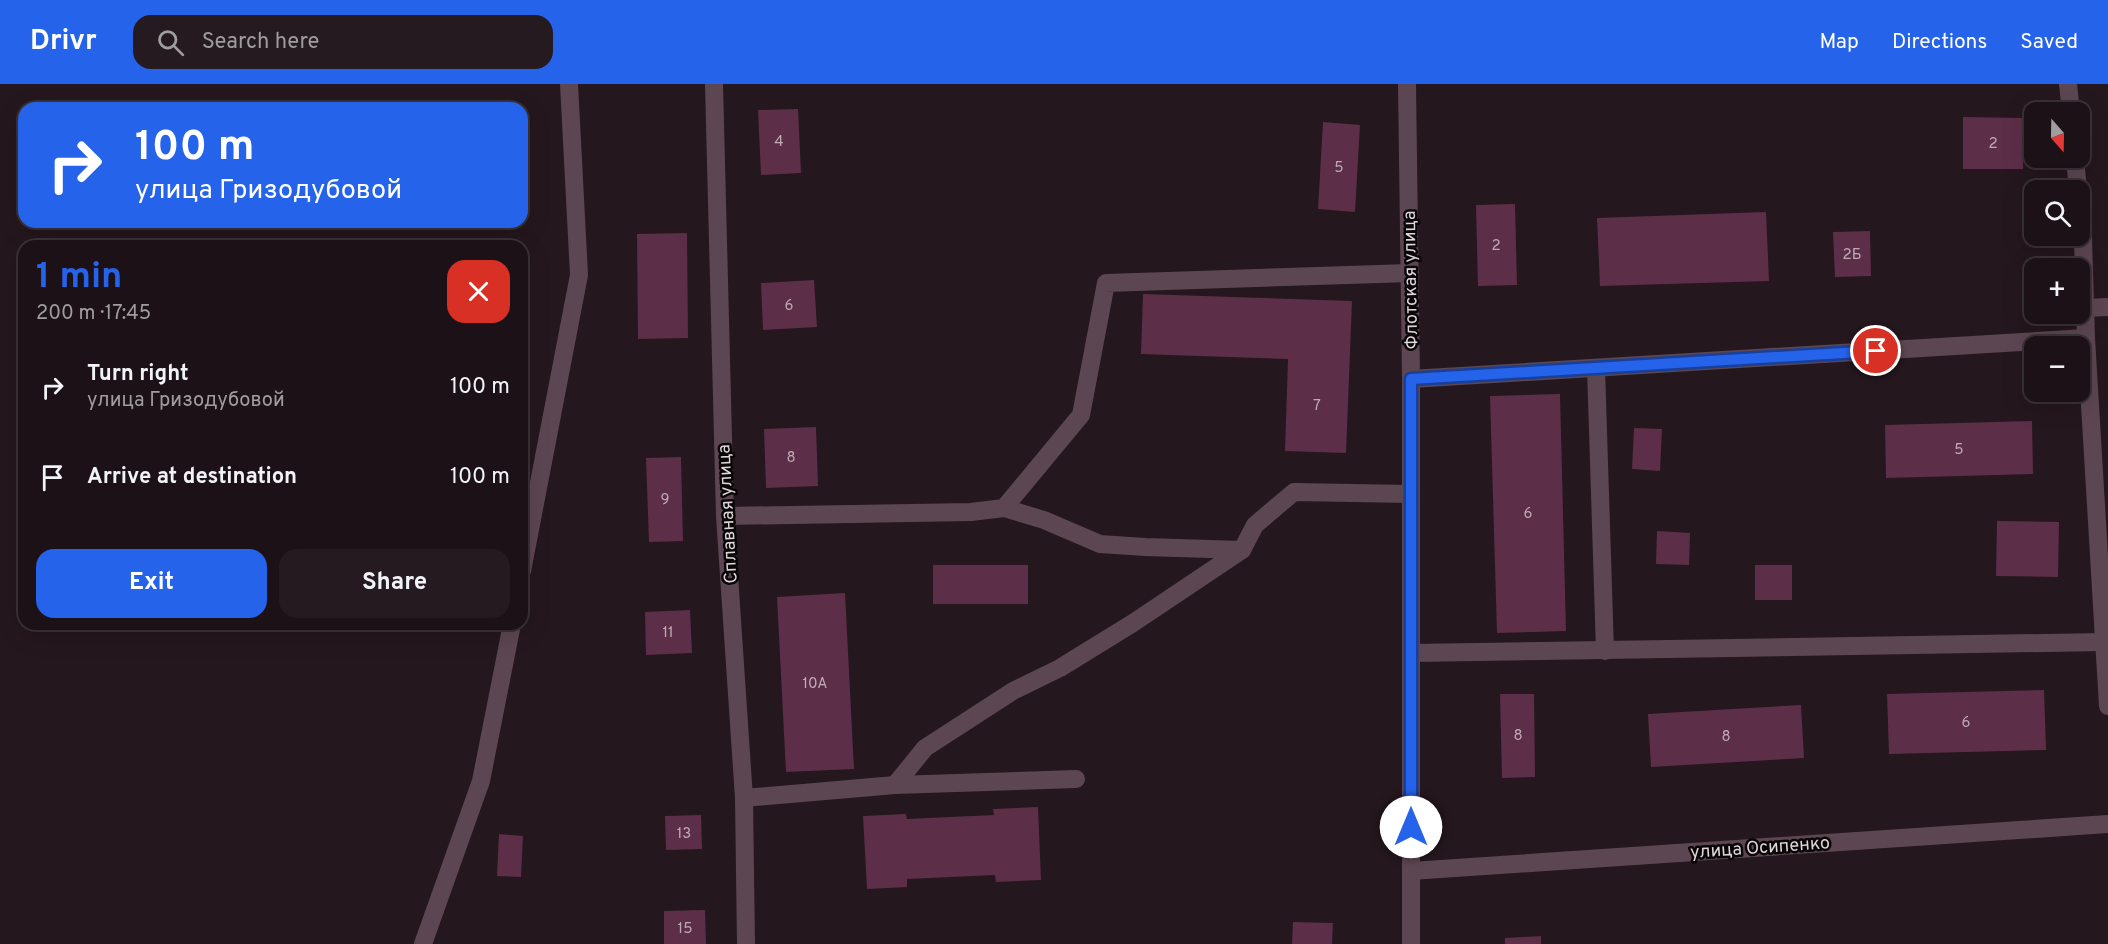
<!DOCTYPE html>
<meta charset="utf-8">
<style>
body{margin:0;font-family:Overpass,sans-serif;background:#241a1f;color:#f1f3f6;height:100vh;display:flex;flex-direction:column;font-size:22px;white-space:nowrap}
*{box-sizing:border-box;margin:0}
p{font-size:20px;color:#a09da1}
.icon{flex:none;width:33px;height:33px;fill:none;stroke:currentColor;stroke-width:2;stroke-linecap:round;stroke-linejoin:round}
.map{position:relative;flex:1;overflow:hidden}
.details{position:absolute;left:18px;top:156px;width:510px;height:390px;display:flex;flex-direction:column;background:#1b1116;border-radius:18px;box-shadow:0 6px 24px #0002,0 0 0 2px #393135}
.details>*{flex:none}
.banner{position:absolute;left:18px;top:18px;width:510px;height:126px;border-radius:18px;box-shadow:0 6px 24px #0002,0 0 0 2px #393135;background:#2563eb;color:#fff;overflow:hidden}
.needle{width:39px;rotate:160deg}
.tools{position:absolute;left:2024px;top:18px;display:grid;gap:12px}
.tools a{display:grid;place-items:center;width:66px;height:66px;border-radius:12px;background:#1b1116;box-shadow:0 6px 24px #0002,0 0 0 2px #393135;font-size:30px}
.pin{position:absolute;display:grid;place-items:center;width:51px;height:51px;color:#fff;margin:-26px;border:3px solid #fff;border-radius:50%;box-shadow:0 2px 6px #0007}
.me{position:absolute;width:66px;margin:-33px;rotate:0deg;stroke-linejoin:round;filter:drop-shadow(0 0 4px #0008)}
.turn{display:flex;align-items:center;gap:21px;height:126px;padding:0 18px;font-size:27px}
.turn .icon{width:78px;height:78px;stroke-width:2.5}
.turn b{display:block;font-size:42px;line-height:51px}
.round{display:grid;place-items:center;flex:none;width:63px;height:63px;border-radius:18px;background:#241a1f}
.head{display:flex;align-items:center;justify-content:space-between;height:102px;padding:0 18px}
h1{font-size:36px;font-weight:700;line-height:45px;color:#2563eb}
.button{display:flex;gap:12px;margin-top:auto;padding:12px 18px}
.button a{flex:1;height:69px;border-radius:18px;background:#2563eb;color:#fff;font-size:24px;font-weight:700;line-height:69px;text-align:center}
.button a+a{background:#241a1f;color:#f1f3f6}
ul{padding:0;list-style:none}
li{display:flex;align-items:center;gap:18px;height:90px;padding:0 18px}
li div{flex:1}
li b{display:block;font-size:22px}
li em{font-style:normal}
header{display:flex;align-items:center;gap:36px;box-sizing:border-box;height:84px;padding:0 30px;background:#2563eb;color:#fff}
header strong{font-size:28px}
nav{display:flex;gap:33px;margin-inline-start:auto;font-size:21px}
.search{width:420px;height:54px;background:#241a1f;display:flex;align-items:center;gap:15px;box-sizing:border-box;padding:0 21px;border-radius:18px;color:#a09da1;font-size:22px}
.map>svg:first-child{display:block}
.building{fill:#5d2e47}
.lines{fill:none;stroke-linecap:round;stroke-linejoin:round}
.minor{stroke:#5c4651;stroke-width:18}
.route-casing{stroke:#184099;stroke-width:15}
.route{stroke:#2563eb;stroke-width:10}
.labels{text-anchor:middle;stroke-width:5;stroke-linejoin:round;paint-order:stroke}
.number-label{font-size:15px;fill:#beacb5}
.street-label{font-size:18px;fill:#dfd6da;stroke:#090507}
</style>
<header>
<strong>Drivr</strong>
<div class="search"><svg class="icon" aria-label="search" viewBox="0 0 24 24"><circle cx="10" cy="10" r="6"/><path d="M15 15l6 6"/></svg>Search here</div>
<nav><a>Map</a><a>Directions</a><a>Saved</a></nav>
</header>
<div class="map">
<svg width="2108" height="860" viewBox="0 0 2108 860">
<rect width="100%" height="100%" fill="#24171d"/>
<!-- building -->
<g class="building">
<path d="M798 25 801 89 761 91 758 26Z"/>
<path d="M1963 33 2023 34V85H1963Z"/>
<path d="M1323 38 1360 41 1355 128 1318 125Z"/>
<path d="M1515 120 1517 201 1478 202 1476 121Z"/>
<path d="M1766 128 1769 197 1600 202 1597 134Z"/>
<path d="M1870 147 1871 192 1835 193 1833 148Z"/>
<path d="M687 149 688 254 638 255 637 150Z"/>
<path d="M814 196 817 243 763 246 761 199Z"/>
<path d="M1143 210 1352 217 1346 369 1285 367 1288 275 1141 270Z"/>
<path d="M1560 310 1566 547 1497 549 1490 312Z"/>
<path d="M2032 337 2033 390 1886 394 1885 341Z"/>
<path d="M816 343 818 402 766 404 764 345Z"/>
<path d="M1634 344 1662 345 1660 387 1632 385Z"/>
<path d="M681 373 683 457 649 458 646 374Z"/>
<path d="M1997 437 2059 438 2058 493 1996 492Z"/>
<path d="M1657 447 1690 449 1689 481 1656 480Z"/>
<rect x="933" y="481" width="95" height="39"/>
<rect x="1755" y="481" width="37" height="35"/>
<path d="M845 509 854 685 786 688 777 513Z"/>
<path d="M690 526 692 569 646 571 645 528Z"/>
<path d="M2044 606 2046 666 1889 670 1887 610Z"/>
<path d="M1500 610H1534L1535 693 1502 694Z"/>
<path d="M1801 621 1804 674 1651 683 1648 630Z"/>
<path d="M1038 723 1041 796 996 798 995 791 907 795V803L867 805 863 732 906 730 907 735 994 731 993 725Z"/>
<path d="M701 731 702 765 666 766 665 732Z"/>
<path d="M499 750 523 752 521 793 497 792Z"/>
<path d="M705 826 706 860H664V827Z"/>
<path d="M1293 838 1333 839 1332 860H1292Z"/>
<path d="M1541 852V860H1505V854Z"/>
</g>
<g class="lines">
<!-- minor -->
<g class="minor">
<path d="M714 0 725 432 744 714 746 860"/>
<path d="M1407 0 1411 295V860"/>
<path d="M2068 0 2071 28"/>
<path d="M2075 74 2078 106"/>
<path d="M2079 116 2083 155 2086 254 2108 622"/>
<path d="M2085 224 2108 223"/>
<path d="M1596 284 1605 567"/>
<path d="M1411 295 2086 254"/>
<path d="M1004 424 1044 436 1100 460 1145 463 1242 466"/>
<path d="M725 432 971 428 1004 424 1081 331 1106 199 1410 189"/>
<path d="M522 487 579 191 569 0"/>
<path d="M1411 569 2104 558"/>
<path d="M895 701 925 664 1013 607 1060 584 1133 539 1242 466 1255 441 1294 408 1411 410"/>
<path d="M744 714 895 701 1076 695"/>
<path d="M1411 787 2108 740"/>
<path d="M423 860 481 697 512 540"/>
</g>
</g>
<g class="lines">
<!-- route casing -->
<g class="route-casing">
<path id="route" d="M1411 743V295L1876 267"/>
</g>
<!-- route -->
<use href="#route" class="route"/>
</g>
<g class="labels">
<!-- number labels -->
<g class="number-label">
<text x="779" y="62">4</text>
<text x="1993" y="64">2</text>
<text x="1339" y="88">5</text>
<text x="1496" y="166">2</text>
<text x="1852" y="175">2Б</text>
<text x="789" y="226">6</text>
<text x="1317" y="326">7</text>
<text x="1959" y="370">5</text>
<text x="791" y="378">8</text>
<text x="665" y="420">9</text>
<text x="1528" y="434">6</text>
<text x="668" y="553">11</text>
<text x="815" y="604">10А</text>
<text x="1966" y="643">6</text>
<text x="1518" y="656">8</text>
<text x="1726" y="657">8</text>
<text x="684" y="754">13</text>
<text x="685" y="849">15</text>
</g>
<!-- street labels -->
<g class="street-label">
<text transform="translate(1410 196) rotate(-91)" y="6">Флотская улица</text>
<text transform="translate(727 430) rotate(-93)" y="6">Сплавная улица</text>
<text transform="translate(1760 763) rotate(-4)" y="6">улица Осипенко</text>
</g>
</g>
</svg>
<div class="tools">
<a><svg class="needle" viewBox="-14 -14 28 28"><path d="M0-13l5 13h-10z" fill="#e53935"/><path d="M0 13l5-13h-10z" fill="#a09da1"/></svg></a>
<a><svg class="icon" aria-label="search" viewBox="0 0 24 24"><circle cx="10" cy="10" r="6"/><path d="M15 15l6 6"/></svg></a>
<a>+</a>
<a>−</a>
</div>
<div class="pin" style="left:1876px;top:267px;background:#d93025"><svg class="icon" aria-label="arrive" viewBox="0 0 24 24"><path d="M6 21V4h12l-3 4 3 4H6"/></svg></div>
<svg class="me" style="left:1411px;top:743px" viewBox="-20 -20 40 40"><circle r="19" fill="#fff"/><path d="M0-13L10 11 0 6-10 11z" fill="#2563eb"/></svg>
<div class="banner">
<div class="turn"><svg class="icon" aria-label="right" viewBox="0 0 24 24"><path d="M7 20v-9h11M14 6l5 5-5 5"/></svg><div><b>100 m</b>улица Гризодубовой</div></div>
</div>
<section class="details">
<div class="head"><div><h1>1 min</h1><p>200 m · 17:45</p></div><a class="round" style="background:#d93025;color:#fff"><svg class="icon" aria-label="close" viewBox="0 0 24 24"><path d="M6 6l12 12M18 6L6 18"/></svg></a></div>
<ul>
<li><svg class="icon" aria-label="right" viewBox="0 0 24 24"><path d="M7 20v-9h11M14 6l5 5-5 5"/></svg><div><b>Turn right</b><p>улица Гризодубовой</p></div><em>100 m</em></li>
<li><svg class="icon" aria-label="arrive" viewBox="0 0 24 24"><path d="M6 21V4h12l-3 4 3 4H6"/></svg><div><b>Arrive at destination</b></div><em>100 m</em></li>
</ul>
<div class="button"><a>Exit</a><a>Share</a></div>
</section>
</div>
